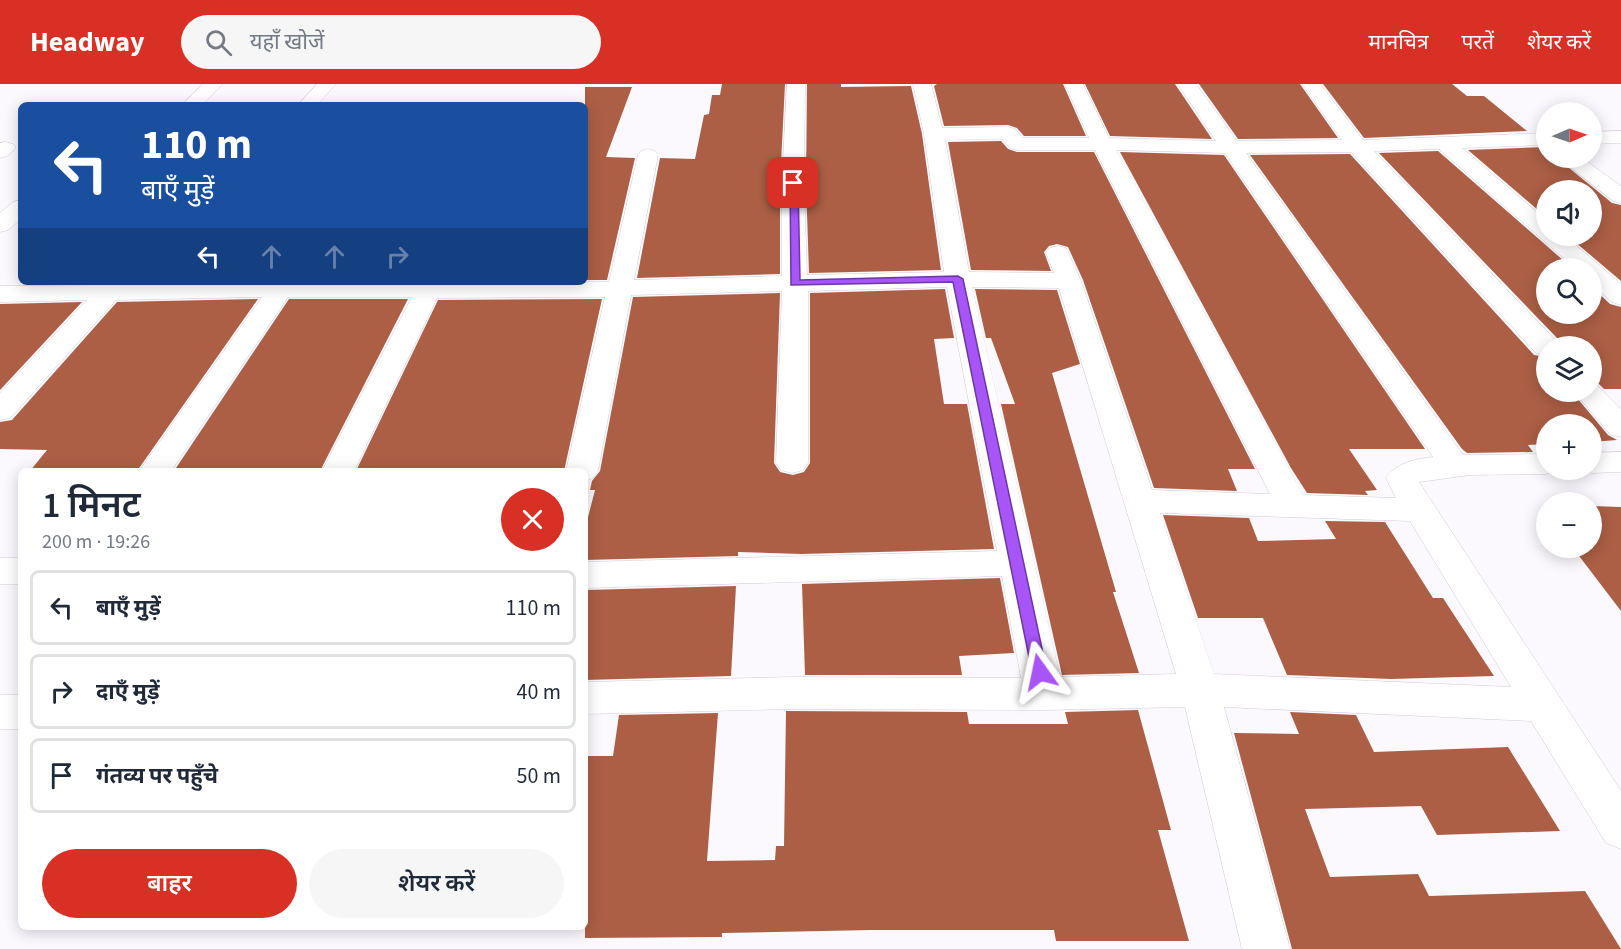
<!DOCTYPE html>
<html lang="hi">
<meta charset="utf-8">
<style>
body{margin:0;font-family:"Source Sans 3","Noto Sans Devanagari",sans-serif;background:#f6f6f7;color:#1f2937;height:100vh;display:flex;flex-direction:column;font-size:22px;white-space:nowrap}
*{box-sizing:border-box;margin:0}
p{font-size:20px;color:#747a83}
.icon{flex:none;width:33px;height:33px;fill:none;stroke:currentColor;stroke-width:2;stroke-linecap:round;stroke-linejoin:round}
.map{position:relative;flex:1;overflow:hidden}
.sheet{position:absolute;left:18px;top:384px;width:570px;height:462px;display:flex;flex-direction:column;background:#fff;border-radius:9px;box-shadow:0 3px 15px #0003}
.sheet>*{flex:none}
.banner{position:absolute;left:18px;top:18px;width:570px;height:183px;border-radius:9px;box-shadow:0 3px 15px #0003;background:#1a4fa0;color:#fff;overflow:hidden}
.needle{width:39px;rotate:88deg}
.buttons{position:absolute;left:1536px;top:18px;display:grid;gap:12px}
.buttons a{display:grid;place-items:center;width:66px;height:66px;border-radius:50%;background:#fff;box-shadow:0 3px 15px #0003;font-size:30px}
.pin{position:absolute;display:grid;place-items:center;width:51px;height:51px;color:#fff;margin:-26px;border-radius:12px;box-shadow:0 3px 9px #0006}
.me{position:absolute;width:66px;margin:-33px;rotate:348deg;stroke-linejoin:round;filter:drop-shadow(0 0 4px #0008)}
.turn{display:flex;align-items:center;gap:21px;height:126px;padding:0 24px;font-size:27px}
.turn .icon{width:78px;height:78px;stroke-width:2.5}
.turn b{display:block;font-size:42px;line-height:51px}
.lanes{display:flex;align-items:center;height:57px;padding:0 24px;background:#0003;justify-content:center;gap:30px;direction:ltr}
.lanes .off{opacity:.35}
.round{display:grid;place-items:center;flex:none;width:63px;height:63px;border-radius:32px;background:#f6f6f7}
.summary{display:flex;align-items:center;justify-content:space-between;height:102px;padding:0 24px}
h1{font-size:36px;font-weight:600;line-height:45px}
.action{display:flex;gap:12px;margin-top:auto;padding:12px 24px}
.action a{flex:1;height:69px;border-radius:36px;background:#d93025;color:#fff;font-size:24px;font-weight:600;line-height:69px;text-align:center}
.action a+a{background:#f6f6f7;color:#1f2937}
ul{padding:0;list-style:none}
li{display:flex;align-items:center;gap:18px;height:75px;margin:0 12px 9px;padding:0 12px;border:3px solid #e0e1e3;border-radius:9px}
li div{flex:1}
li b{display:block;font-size:22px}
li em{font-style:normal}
header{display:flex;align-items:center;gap:36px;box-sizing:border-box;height:84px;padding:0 30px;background:#d93025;color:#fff}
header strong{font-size:28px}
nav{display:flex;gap:33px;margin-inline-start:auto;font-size:21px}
.search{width:420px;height:54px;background:#f6f6f7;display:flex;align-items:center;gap:15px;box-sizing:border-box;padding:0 21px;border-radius:33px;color:#747a83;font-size:22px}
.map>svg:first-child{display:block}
.building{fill:#ac5f45}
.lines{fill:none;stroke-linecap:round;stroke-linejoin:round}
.street-casing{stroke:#d3cbd7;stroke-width:1}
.street{fill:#fff;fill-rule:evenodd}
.route{fill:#a855f7;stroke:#6d37a1;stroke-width:1.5}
</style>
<header>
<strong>Headway</strong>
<div class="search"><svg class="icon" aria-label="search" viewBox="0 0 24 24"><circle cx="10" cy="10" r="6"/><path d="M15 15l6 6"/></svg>यहाँ खोजें</div>
<nav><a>मानचित्र</a><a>परतें</a><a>शेयर करें</a></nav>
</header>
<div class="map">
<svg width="1621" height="865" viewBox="0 0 1621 865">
<rect width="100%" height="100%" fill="#fcf9fe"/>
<!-- building -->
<g class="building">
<path d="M722 0H785L780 99V190L637 194 660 74 695 75 704 31 709 30 712 11H720Z"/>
<path d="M807 0H841V3L911 2 922 50 941 186 809 189 806 99Z"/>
<path d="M937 0H1063L1086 52H1024L1017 44 1008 41 944 42 934 2Z"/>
<path d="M1085 0H1175L1212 55 1110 52Z"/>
<path d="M1199 0H1300L1338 54 1238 55Z"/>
<path d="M1323 0H1452L1467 12H1484L1527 47 1364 54Z"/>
<path d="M585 3H632L606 73 635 74 607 196H585Z"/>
<path d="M1001 57 1008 65 1017 68H1094L1255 385H1228L1237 407 1154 404 1083 196 1068 163 1057 160 1049 162 1044 168 1051 187 971 186 948 58Z"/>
<path d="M1546 63V74H1557L1612 119 1621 121V197L1568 152H1592V106H1546V133L1468 66Z"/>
<path d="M1438 67 1572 184H1546V230H1592V203L1610 220 1621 223V305H1604L1599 300 1592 298V262H1561L1558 255 1379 69Z"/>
<path d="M1120 68 1224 71 1425 365H1349L1377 406 1365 407 1368 411 1307 409 1291 384Z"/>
<path d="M1350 70 1534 271 1546 273V308H1572L1608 351 1617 356 1592 358V340H1546V360L1528 361 1533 368 1467 369 1462 365 1250 71Z"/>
<path d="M945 205 954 254 934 255 944 320H967L994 465 801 470 738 468V472L585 476V445L595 406H590L592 397 600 387 633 213 780 209 774 379 780 388 793 391 804 388 810 379V209Z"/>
<path d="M975 205 1057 206 1080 280 1052 289 1116 508H1113L1139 589 1062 591 1001 320H1015L991 254H986Z"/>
<path d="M258 215 137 387H30L47 366 0 365V338L12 336 117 218Z"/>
<path d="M289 215H408L320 387H174Z"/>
<path d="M602 215 564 387H356L438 216Z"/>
<path d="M82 218 0 306V220Z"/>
<path d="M1592 422 1621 423V527L1573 464H1592Z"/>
<path d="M1163 431 1249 434 1258 457 1336 455 1325 437 1385 438 1433 514H1443L1494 592 1391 595 1287 591 1263 534H1198Z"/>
<path d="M1000 494 1014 569 959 572 962 591H805L802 500Z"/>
<path d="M736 502 731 592 585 596V506Z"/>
<path d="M1138 626 1171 746H1158L1189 857H1056L1054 846H872L722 849V853L585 854V672H613L619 631 718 629 707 777 775 776 776 762H784L786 627 967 628 969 640H1068L1065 628Z"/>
<path d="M1290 628 1356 631 1374 668 1508 663 1560 747 1437 751 1421 722 1305 725 1330 793 1418 790 1429 812 1585 807 1621 865H1292L1234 649 1299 650Z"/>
</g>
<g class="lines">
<!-- street casing -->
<g class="street-casing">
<g id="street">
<path d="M203 0H223L202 21H182Z"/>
<path d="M317 0H336L317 21H298Z"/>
<path d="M787 0H805L804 99 807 191 944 188 924 50 913 0H931L942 44 1008 43 1015 45 1023 54H1089L1065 0H1083L1109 54 1216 57 1178 0H1196L1237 57 1342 56 1302 0H1320L1363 56 1546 49V61L1462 64 1546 136V152H1565L1621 200V221L1612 218 1592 200V184H1575L1439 65 1374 67 1556 257 1559 262H1546V271L1536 269 1351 68 1246 69 1463 371 1546 370V386H1558L1546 390 1470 391 1419 398 1621 707V765L1606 759 1531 637 1224 623 1290 865H1242L1185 623 1044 626 792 625 585 630V598L792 593 1021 594 1002 492 585 504V478L997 467 947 203 808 207V379L803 386 792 389 781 386 776 379 782 207 631 211 598 387 593 394 585 397V387H566L605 213 437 214 354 387H322L412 213H288L171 387H139L262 213 116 216 10 334 0 336V309L87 216 0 218V202L102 201 104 198H127L128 200 609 198 638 71 641 67 648 65 655 67 658 71 634 196 782 192V99ZM1002 55 1010 64 1017 66H1095L1270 410 1152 406 1081 197 1066 164 1058 162 1050 164 1046 169 1054 189 969 188 945 56ZM1116 66 1225 69 1433 373C1416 375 1395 379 1386 394L1396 414 1303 411ZM972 203 1059 204 1176 590 1060 593ZM1160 429 1410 437 1511 603 1214 590Z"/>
<path d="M1621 47V59L1592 60V48Z"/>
<path d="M6 58 13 60 16 64 7 72 0 74V59Z"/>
<path d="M1559 74H1582L1621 102V119L1613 117Z"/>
<path d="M21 116V135L8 146 0 148V129L13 118Z"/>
<path d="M1592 300 1598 302 1621 325V353L1610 350 1574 308H1592Z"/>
<path d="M1621 368V388L1592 389 1580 386H1592V369Z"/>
<rect x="0" y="474" width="21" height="26"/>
<rect x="0" y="611" width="21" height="34"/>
</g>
</g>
<!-- street -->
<use href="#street" class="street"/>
</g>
<!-- route -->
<path class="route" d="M790 97 798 99 800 196 958 192 963 195 1047 588 1045 593 1040 595 1034 593 1032 588 953 198 791 201Z"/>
</svg>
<div class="buttons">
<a><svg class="needle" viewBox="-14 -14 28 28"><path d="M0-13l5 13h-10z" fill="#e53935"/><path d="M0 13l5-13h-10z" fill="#747a83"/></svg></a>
<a><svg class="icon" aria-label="sound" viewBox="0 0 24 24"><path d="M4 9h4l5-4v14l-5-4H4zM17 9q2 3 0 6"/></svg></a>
<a><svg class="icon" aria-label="search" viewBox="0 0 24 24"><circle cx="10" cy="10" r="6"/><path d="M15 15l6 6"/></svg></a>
<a><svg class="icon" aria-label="layers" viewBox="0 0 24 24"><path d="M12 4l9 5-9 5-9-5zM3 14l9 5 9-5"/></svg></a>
<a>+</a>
<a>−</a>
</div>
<div class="pin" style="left:793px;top:99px;background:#d93025"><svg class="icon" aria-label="arrive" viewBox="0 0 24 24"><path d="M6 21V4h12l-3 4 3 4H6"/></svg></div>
<svg class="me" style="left:1040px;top:588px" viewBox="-20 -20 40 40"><path d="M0-17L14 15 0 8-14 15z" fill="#a855f7" stroke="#fff" stroke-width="4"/></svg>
<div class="banner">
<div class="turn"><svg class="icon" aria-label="left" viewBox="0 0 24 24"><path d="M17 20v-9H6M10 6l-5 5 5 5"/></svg><div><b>110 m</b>बाएँ मुड़ें</div></div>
<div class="lanes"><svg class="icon" aria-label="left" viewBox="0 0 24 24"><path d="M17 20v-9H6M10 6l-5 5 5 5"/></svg><svg class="icon off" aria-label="ahead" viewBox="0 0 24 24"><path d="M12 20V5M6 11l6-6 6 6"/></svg><svg class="icon off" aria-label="ahead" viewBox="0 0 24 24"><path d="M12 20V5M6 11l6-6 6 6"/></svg><svg class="icon off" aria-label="right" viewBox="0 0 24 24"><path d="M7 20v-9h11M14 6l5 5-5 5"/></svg></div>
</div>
<section class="sheet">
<div class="summary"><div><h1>1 मिनट</h1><p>200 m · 19:26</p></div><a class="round" style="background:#d93025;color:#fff"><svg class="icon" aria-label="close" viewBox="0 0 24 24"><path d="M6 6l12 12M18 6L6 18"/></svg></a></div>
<ul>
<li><svg class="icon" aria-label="left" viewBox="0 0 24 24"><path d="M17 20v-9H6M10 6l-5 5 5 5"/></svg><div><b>बाएँ मुड़ें</b></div><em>110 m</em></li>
<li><svg class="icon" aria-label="right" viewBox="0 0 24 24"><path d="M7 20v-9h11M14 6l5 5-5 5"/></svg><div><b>दाएँ मुड़ें</b></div><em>40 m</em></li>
<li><svg class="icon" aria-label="arrive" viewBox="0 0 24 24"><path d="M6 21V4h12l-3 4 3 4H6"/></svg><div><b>गंतव्य पर पहुँचे</b></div><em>50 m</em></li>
</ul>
<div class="action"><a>बाहर</a><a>शेयर करें</a></div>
</section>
</div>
